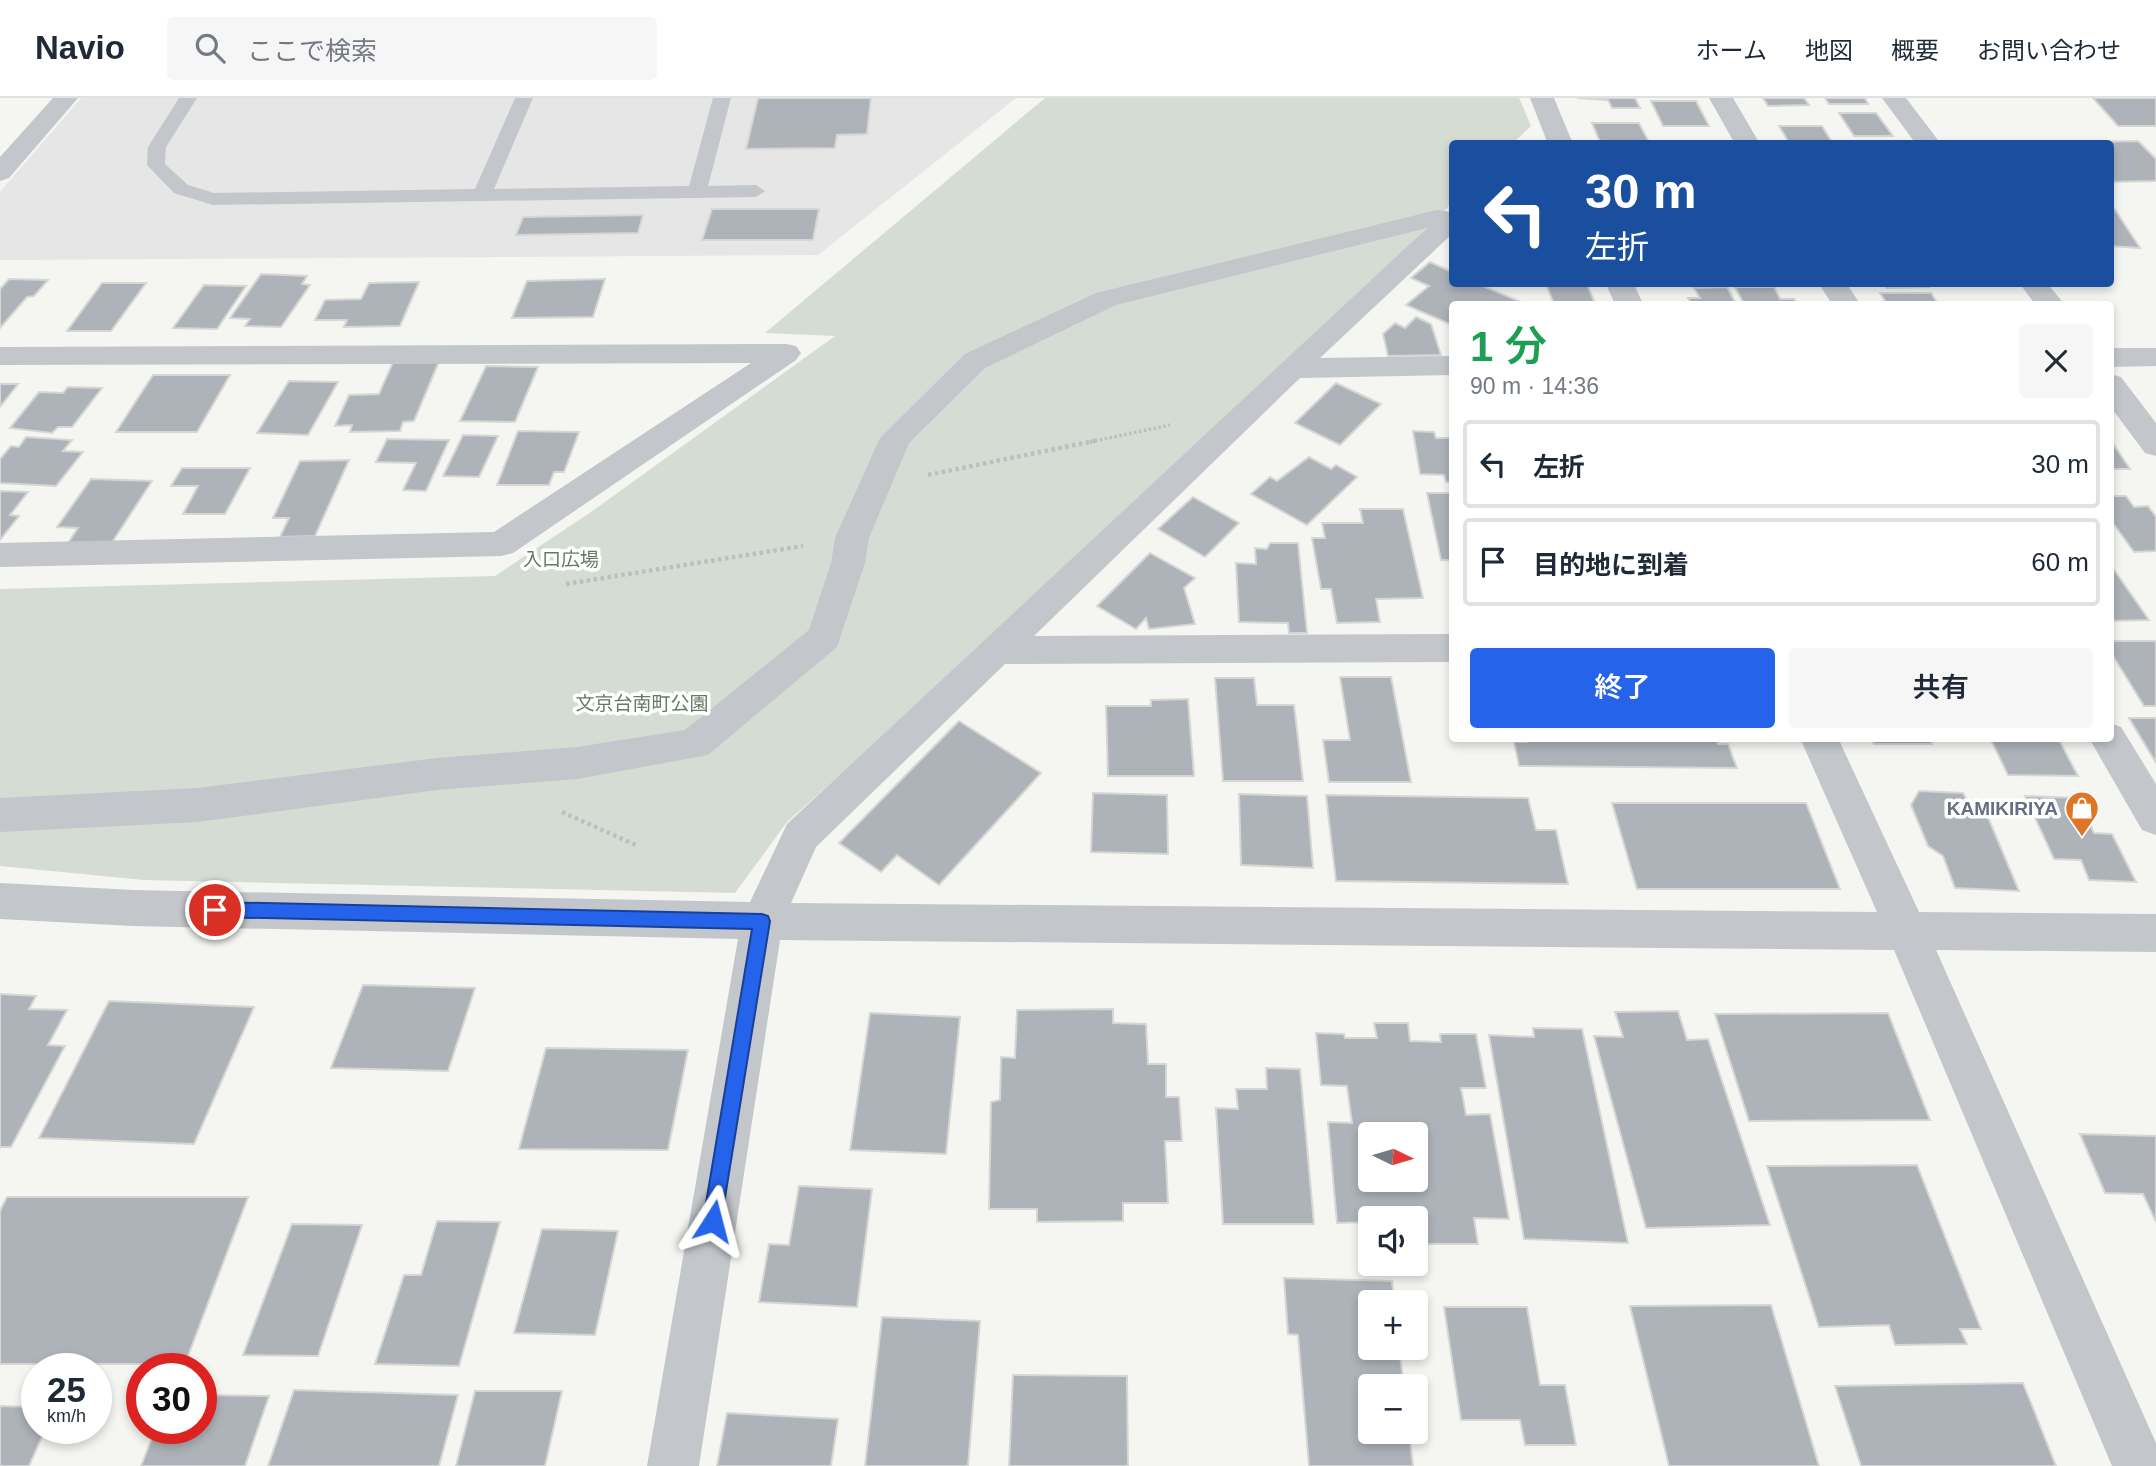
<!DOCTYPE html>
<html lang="ja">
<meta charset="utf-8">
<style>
body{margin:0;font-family:Arial,"Noto Sans JP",sans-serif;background:#f6f6f7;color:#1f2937;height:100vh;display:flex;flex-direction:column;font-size:26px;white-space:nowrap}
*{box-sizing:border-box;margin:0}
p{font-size:23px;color:#747a83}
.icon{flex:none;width:38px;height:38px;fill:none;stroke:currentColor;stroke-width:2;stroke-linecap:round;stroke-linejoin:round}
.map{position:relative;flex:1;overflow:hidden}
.details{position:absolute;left:1449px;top:203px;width:665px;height:441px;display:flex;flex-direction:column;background:#fff;border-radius:7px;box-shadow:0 4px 10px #0003}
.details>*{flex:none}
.guide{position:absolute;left:1449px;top:42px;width:665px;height:147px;border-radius:7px;box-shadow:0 4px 10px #0003;background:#1a4fa0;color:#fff;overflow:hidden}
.needle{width:46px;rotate:95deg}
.fabs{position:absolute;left:1358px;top:1024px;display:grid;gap:14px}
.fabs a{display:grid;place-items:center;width:70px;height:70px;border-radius:7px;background:#fff;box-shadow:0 4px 10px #0003;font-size:35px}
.speed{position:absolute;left:21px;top:1255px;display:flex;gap:14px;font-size:35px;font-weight:700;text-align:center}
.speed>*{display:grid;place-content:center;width:91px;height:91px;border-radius:50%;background:#fff;box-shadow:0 4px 10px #0003;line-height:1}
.speed small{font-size:18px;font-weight:400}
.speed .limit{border:10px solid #d22;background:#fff;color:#111}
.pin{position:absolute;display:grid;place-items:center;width:60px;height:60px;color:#fff;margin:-30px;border:4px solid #fff;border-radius:50%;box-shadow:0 2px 7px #0007}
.me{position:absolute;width:77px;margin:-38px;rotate:9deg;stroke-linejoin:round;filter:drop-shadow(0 0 5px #0008)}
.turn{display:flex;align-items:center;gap:24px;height:147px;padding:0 21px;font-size:32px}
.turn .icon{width:91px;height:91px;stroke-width:2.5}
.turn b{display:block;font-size:49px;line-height:60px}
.round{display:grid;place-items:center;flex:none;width:74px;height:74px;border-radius:7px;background:#f6f6f7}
.summary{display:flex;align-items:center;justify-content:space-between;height:119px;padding:0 21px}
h1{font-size:42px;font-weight:600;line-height:52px;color:#1e9e55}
.primary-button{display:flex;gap:14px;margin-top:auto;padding:14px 21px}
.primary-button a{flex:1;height:80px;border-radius:7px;background:#2563eb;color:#fff;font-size:28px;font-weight:600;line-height:80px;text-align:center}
.primary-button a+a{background:#f6f6f7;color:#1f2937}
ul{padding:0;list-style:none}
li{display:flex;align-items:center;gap:21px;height:88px;margin:0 14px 10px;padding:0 7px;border:4px solid #e0e1e3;border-radius:7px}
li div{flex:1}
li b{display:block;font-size:26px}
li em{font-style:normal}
header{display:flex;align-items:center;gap:42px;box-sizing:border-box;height:98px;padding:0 35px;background:#fff;border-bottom:2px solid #e0e1e3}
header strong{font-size:33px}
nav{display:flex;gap:38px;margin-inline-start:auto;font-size:24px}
.search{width:490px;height:63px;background:#f6f6f7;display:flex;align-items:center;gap:18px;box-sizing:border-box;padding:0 24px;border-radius:7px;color:#747a83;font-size:26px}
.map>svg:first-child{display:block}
.built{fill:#e5e6e5}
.green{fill:#d5dcd3}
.building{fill:#aeb3ba;stroke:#d6d7d4;stroke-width:2;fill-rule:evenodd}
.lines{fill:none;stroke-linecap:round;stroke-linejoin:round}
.path-far1{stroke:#bdbec1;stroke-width:3.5;stroke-dasharray:2.5 2.5;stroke-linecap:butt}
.path{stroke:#bdbec1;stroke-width:4.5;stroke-dasharray:3.5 3.5;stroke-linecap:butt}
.lane{fill:#c3c6ca;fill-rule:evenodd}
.street{fill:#c3c6ca;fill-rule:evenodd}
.route{fill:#2563eb;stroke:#184099;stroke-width:2}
.labels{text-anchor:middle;stroke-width:7;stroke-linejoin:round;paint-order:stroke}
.park-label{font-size:19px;fill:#647a63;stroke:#fff}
.poi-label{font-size:19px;font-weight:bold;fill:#656f83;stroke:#fff;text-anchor:end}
</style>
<header>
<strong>Navio</strong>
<div class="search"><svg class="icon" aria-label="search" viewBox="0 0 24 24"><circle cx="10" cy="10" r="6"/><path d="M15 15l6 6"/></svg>ここで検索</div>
<nav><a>ホーム</a><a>地図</a><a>概要</a><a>お問い合わせ</a></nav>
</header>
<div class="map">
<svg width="2156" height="1368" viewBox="0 0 2156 1368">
<rect width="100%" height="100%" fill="#f5f5f2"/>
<!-- built -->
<path class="built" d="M81 0H1016L818 157 0 162V94Z"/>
<!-- green -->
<path class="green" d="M1045 0H1519L1531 28 1513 45 1452 46V105L1319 235 984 549 787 724 735 795 144 782 0 768V491L495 478 591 414 835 238 765 235Z"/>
<!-- building -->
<g class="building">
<path d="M758 0H871L867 36 837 37 835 50 746 51Z"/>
<path d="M1577 0H1635L1640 10H1612L1608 2Z"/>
<path d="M1763 0H1804L1809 7 1768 8Z"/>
<path d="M1825 0H1865L1868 6H1829Z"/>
<path d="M2093 0H2156V28H2118Z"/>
<path d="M1651 3H1696L1709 28H1663Z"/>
<path d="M1839 15H1876L1893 38H1854Z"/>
<path d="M1592 25H1639L1650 46H1601Z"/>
<path d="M1779 28H1822L1833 46H1790Z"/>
<path d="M2138 43 2156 61V83L2110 84V46L2012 45Z"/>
<path d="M2110 104 2140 150 2110 148Z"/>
<path d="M712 111H819L813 142H702Z"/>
<path d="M643 117 638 135 516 137 523 119Z"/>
<path d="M1430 164 1452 174V186H1478L1526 206H1452V227L1406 207 1429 188 1411 180Z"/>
<path d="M261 176 307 178 302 186 310 187 281 229 245 228 250 221 230 220Z"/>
<path d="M9 181 48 182 34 198 27 199 0 230V191Z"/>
<path d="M605 181 593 219 512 220 527 183Z"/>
<path d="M419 184 400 228 344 229 347 222H315L325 202 361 201 369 185Z"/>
<path d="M102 185H146L111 233H67Z"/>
<path d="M1546 186H1587L1595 206H1554Z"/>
<path d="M1884 186H1927L1929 189 1887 190Z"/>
<path d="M204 187 246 188 217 231 173 230Z"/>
<path d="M1727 189 1736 206H1667L1691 205 1688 200H1700L1694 190Z"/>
<path d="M1735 189H1774L1780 201H1794L1798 206H1744Z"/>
<path d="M1880 195H1931L1938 206H1887Z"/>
<path d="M1416 219 1431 226 1441 257 1388 258 1383 236 1395 225 1405 230Z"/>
<path d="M440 261 414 323 403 324 400 333 350 334 352 327 335 328 349 297 379 296 394 262Z"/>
<path d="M486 268 538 269 515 324 460 323Z"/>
<path d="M153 277H230L197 334H116Z"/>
<path d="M289 283 338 284 308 337 257 335Z"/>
<path d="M1336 285 1381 306 1340 347 1295 325Z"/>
<path d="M0 286H18L0 309Z"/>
<path d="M68 289 102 290 72 329H58L52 335 10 330 39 294 63 295Z"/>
<path d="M518 333 579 334 564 374H554L549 387H497Z"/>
<path d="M1413 333 1434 334 1436 340H1452V384H1446L1444 377 1420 376Z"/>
<path d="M463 337 498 338 479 379 443 378Z"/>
<path d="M26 339 72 342 63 353 83 354 56 388 0 385V361L11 348 19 349Z"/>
<path d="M387 341 449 342 426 393 403 392 416 365 376 364Z"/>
<path d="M2110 341 2130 371H2110Z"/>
<path d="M1309 359 1331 371 1336 367 1357 379 1307 427 1251 396 1270 379 1277 383Z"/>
<path d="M349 362 315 438 280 439 289 420H273L300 363Z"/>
<path d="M182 370H250L225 416H183L198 388H171Z"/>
<path d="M91 381 152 383 109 449 66 448 78 430 57 429Z"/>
<path d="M0 393 28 394 10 417 19 418 0 442Z"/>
<path d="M1427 395H1452V462H1441Z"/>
<path d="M2110 398H2126L2134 409 2148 408 2156 419V453L2134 454 2110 421Z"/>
<path d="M1193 399 1239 425 1205 459 1158 431Z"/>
<path d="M1360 411H1403L1423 500 1376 501 1380 524 1337 525 1331 491H1321L1312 440H1325L1322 425H1363Z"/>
<path d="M1270 445H1298L1307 535H1289L1288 525 1239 524 1236 465 1256 466 1255 450 1267 451Z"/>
<path d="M1150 455 1195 480 1184 490 1195 526 1149 531 1146 520 1136 531 1097 508Z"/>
<path d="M2110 466 2149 522 2110 523Z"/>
<path d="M2110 543H2156V608H2144L2110 553Z"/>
<path d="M1340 579H1391L1411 684H1329L1323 642H1350Z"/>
<path d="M1215 580H1254L1257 607H1294L1303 683H1223Z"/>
<path d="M1188 601 1194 678H1108L1106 608H1151V602Z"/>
<path d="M2129 620H2156V665Z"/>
<path d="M959 623 1041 675 939 787 897 757 881 774 839 745Z"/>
<path d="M1526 640H1716L1718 646H1728L1737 670 1519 668 1514 644H1527Z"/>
<path d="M1872 640H1930L1932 646H1874Z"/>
<path d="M1990 640H2058L2078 678 2008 677Z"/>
<path d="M1919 693 1963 695 1968 704 1982 705 2019 793 1955 790 1943 758 1928 748 1911 707Z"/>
<path d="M1093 695 1167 697 1168 756 1091 754Z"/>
<path d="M1239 696 1307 698 1313 770 1241 767Z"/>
<path d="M1326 697 1528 700 1536 732H1556L1568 786 1336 783Z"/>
<path d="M2025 698 2078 700 2094 735 2112 736 2136 784 2089 782 2081 762 2054 761Z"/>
<path d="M1612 705H1806L1840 791H1637Z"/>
<path d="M363 887 475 890 448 973 331 970Z"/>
<path d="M0 896 36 898 29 911 67 912 48 947 65 948 11 1049H0Z"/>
<path d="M109 903 254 909 194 1046 39 1040Z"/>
<path d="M1113 911V925L1146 926 1148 966H1166V999H1179L1182 1043H1165L1168 1105H1123V1123L1037 1124V1111H989L991 1004 1000 1002 1001 959 1015 960 1017 912Z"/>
<path d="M1678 913 1687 942 1708 941 1770 1127 1646 1130 1594 938 1623 939 1615 914Z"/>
<path d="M870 915 960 919 946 1056 850 1052Z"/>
<path d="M1888 915 1930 1022 1749 1023 1715 916Z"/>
<path d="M1374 925H1408L1410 943 1441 944 1440 936H1476L1486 990H1461L1466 1017 1490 1016 1509 1121 1474 1120 1478 1146H1416V1120H1370V1124L1337 1125 1328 1024 1352 1025 1347 988 1321 987 1316 935 1344 936 1345 940H1377ZM1370 1036H1416V1082H1370Z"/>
<path d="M1533 930 1582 931 1628 1145 1524 1141 1489 937 1534 939Z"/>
<path d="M546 950 688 952 668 1052 519 1051Z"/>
<path d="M1266 970 1300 971 1314 1126H1223L1216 1010 1238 1011 1236 991H1267Z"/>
<path d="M2080 1036 2156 1038V1124L2143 1096 2105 1095Z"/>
<path d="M1917 1067 1981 1231H1960L1967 1246 1895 1247 1889 1227 1819 1229 1767 1068Z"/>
<path d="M799 1088 872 1091 857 1209 759 1204 769 1146 789 1147Z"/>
<path d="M7 1099H248L185 1266H0V1113Z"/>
<path d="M437 1123 500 1124 459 1268 375 1266 404 1177H421Z"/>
<path d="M292 1126 362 1127 318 1258 243 1257Z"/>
<path d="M542 1131 618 1133 595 1237 514 1235Z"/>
<path d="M1284 1180 1392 1183 1394 1204H1370V1250H1399L1404 1288H1370V1334H1409L1413 1368H1309L1298 1237 1288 1236Z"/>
<path d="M1771 1207 1819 1368H1669L1630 1208Z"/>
<path d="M1444 1209H1527L1540 1287H1565L1576 1347H1525L1520 1322H1461Z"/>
<path d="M882 1219 980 1223 968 1368H865Z"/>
<path d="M1013 1277 1127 1278 1128 1368H1009Z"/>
<path d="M2023 1285 2056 1368H1861L1835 1288Z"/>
<path d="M294 1292 458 1297 439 1368H268Z"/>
<path d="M475 1293H562L545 1368H456Z"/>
<path d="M201 1297 269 1298 245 1368H141L156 1330H201Z"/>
<path d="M0 1308 37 1309V1330H46L29 1368H0Z"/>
<path d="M727 1315 838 1321 831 1368H717Z"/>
</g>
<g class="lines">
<!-- path-far1 -->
<path class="path-far1" d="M1090 344 1170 327"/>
<!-- path -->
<g class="path">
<path d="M928 377 1099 342"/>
<path d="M566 486 803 448"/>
<path d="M562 714 638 748"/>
</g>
<!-- lane -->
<path class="lane" d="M179 0H197L166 49 165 66 188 87 214 95 475 91 515 0H533L494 91 689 88 713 0H731L708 88 756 87 765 93 756 99 213 107 174 95 147 67 148 49Z"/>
<!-- street -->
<g class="street">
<path d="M53 0H78L9 80 0 83V59Z"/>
<path d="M1530 0H1554L1573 46H1548Z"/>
<path d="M1709 0H1733L1760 46H1735Z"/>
<path d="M1882 0H1906L1941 46H1916Z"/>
<path d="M1437 112 1452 114V136L1320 260 1452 258V277L1300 280 1034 538 1452 536V564L1005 566 816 749 791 805 1877 814 1800 640H1838L1919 814 2156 816V854L1936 852 2156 1345V1368H2112L1894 852 780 842 699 1368H647L738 841 133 828 0 821V785L133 792 750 804 787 726 1427 130 1116 207 985 270 909 345 869 440 865 465 837 549 708 657 577 681 437 692 197 724 0 734V700L197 690 437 660 577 649 685 632 809 532 831 465 835 440 880 340 965 256 1096 195Z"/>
<path d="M1606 186H1634L1643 206H1615Z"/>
<path d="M1819 186H1847L1860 206H1832Z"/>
<path d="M2020 186H2048L2064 206H2035Z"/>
<path d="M786 246 796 248 801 255 796 262 513 455 501 458 0 469V445L494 434 751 265 0 267V249Z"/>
<path d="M2110 250H2156V268L2110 269Z"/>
<path d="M2110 276 2121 279 2156 325V358L2145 355 2110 308Z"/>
<path d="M2110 625 2121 629 2156 686V737L2142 732 2089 640H2110Z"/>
</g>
</g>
<!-- route -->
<path class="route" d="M215 804 762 816 768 818 770 823 720 1130 713 1133 706 1130 703 1123 752 831 215 819 209 817 206 812 209 806Z"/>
<!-- icons -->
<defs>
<g id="shop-pin" transform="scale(1.75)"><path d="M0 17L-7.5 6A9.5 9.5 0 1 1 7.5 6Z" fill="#e17526" stroke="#fff"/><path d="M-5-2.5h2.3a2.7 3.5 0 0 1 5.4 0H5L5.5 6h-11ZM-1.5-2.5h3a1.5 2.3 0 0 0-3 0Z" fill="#fff"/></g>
</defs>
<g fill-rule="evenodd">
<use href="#shop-pin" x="2082" y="710"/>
</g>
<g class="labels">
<!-- park labels -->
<g class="park-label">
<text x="561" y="468">入口広場</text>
<text x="642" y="612">文京台南町公園</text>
</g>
<!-- poi labels -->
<g class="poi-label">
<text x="2058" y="717">KAMIKIRIYA</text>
</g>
</g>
</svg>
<div class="fabs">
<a><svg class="needle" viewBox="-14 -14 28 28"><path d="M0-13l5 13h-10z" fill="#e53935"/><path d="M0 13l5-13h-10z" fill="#747a83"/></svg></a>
<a><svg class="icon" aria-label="sound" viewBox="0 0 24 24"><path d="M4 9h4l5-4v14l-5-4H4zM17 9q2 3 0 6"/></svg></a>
<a>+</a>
<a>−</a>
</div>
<div class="speed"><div>25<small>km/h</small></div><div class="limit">30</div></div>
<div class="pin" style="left:215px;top:812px;background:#d93025"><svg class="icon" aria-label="arrive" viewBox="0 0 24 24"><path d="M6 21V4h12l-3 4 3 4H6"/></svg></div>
<svg class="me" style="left:713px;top:1123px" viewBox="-20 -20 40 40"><path d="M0-17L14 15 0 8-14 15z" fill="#2563eb" stroke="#fff" stroke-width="4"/></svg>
<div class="guide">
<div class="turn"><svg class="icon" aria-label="left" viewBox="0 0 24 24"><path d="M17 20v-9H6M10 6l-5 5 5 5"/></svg><div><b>30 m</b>左折</div></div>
</div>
<section class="details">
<div class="summary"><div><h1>1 分</h1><p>90 m · 14:36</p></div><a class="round"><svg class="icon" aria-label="close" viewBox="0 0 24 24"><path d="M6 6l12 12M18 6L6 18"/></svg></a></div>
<ul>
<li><svg class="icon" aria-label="left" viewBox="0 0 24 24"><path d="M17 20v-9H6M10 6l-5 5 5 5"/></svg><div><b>左折</b></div><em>30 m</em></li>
<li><svg class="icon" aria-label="arrive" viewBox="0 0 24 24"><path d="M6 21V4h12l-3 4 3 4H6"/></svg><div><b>目的地に到着</b></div><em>60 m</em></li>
</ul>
<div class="primary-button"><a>終了</a><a>共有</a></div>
</section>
</div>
